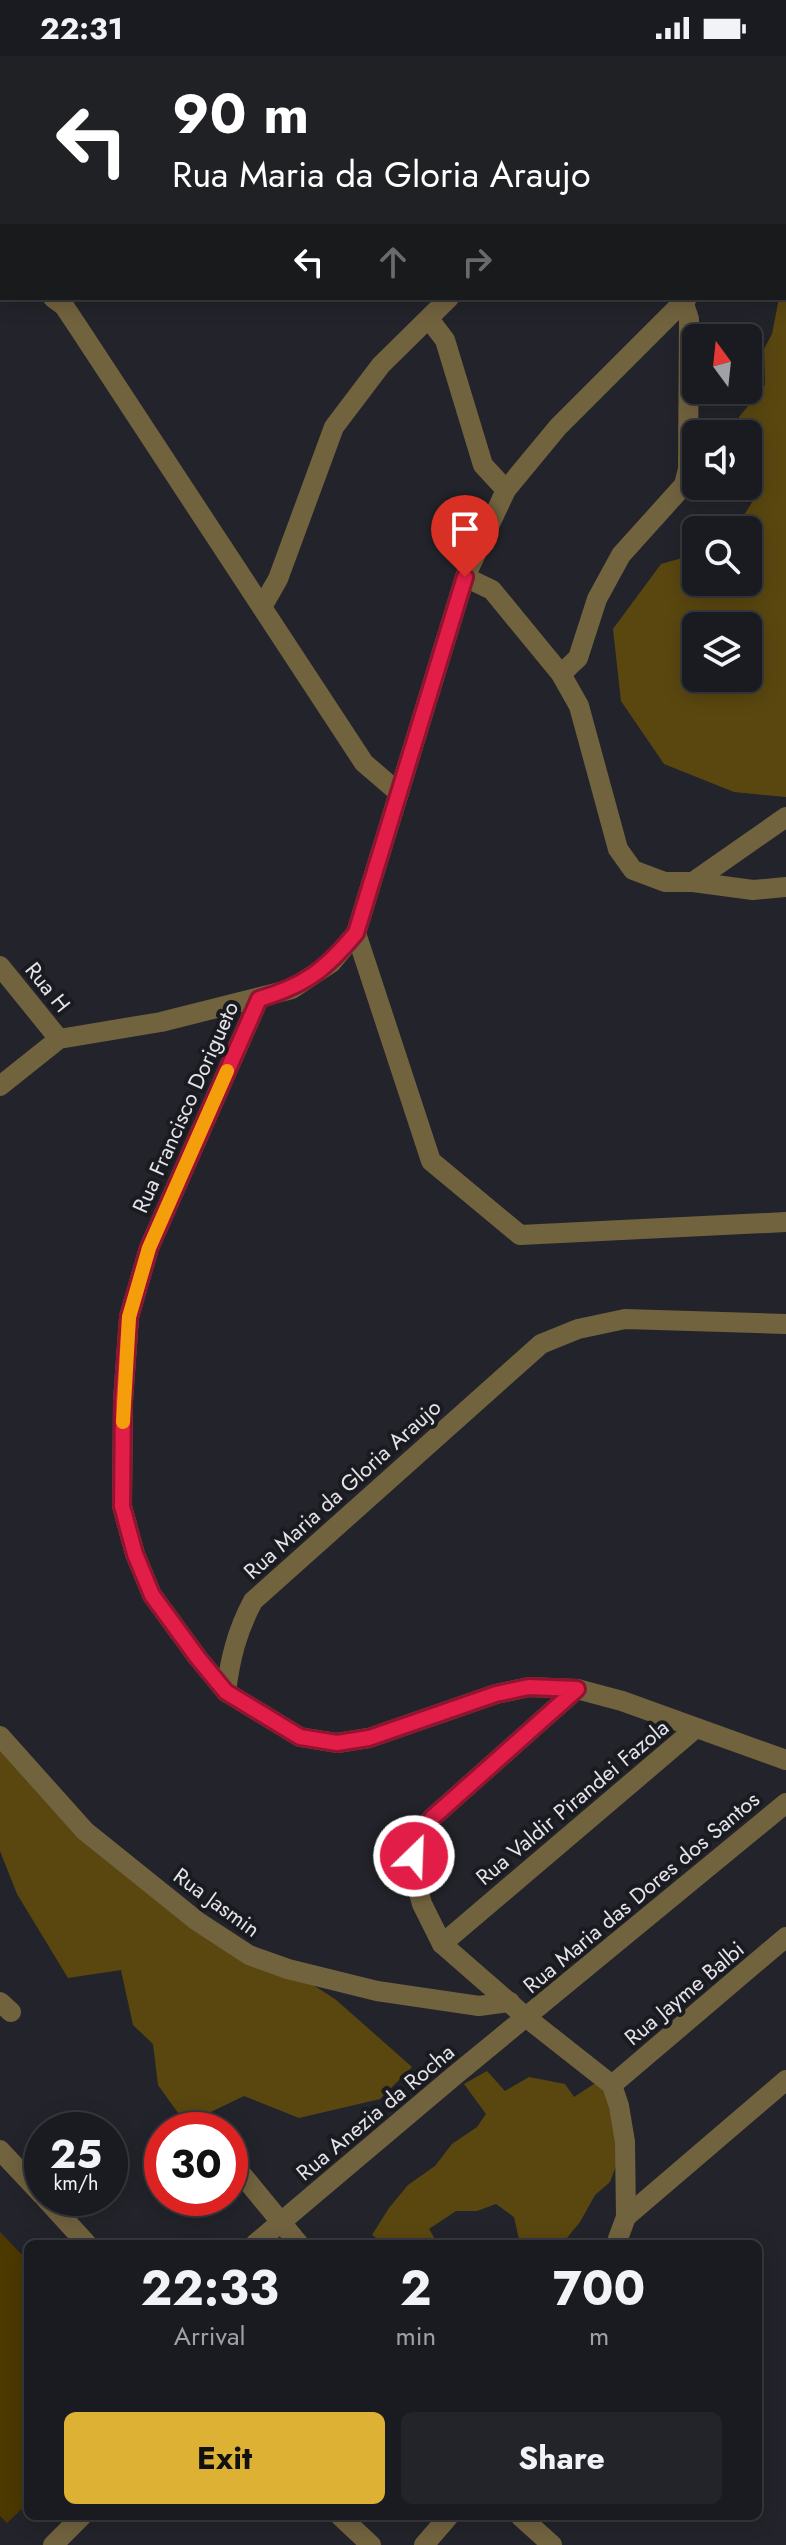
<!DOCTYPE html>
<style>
body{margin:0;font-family:Jost,sans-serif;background:#232429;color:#f1f3f6;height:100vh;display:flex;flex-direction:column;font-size:30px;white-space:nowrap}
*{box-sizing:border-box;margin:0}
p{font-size:26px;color:#9fa1a5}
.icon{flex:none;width:44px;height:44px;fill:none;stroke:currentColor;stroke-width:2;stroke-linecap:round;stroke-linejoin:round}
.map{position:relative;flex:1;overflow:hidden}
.drawer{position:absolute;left:24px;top:2184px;width:738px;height:280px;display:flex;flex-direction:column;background:#1a1b20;border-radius:12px;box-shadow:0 4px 20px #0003,0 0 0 2px #38393e}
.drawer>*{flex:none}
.top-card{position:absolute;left:0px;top:0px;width:786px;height:244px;box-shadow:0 4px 20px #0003,0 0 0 2px #38393e;background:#202124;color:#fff;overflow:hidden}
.needle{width:52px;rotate:345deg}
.fabs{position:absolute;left:682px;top:268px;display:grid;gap:16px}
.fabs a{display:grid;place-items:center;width:80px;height:80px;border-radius:12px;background:#1a1b20;box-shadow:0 4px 20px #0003,0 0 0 2px #38393e;font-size:40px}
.speed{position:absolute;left:24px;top:2056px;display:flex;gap:16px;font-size:40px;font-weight:700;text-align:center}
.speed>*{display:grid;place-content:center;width:104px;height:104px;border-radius:50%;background:#1a1b20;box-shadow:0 4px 20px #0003,0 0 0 2px #38393e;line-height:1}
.speed small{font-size:20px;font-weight:400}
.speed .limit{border:12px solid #d22;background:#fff;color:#111}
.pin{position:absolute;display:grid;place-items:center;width:68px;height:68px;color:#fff;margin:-82px -34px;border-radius:50% 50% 50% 0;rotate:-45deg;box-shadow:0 0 8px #0007}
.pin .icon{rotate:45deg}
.me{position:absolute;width:88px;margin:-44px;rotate:24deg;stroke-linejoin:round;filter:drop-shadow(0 0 6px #0008)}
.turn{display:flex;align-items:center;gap:28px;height:168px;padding:0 40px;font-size:36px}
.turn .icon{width:104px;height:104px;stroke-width:2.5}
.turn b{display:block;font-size:56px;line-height:68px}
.lanes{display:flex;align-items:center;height:76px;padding:0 40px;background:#0003;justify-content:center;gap:40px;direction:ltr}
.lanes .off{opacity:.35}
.eta{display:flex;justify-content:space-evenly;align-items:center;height:136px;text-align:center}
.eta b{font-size:48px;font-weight:700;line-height:56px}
.primary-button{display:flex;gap:16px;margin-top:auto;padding:16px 40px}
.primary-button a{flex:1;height:92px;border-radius:12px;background:#ddb133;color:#111;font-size:32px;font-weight:700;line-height:92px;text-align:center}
.primary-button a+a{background:#232429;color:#f1f3f6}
.status{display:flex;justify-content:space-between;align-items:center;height:56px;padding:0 40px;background:#1a1b20;direction:ltr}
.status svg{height:22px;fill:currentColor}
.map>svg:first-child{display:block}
.green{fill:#4c3900}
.forest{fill:#5a4710;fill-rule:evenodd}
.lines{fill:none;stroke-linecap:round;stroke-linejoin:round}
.minor{stroke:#72633f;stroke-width:20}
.route-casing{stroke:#92132f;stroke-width:20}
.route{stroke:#e11d48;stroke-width:14}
.slow{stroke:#f59e0b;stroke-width:14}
.labels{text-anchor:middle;stroke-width:8;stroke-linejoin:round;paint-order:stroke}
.street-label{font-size:22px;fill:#e3e3e8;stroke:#1a1a21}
</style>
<div class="status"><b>22:31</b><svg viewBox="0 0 49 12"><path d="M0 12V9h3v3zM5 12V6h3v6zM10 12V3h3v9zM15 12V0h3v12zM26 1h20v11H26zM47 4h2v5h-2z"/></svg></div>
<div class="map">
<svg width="786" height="2489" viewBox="0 0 786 2489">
<rect width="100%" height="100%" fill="#23242b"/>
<!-- green -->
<path class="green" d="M0 2176 28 2205V2447L7 2467 0 2460Z"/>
<!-- forest -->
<g class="forest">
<path d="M786 208V741L734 736 664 708 621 645 613 573 661 508 696 498V526H748V474H735L762 430 748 403V378H742L739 361 765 329 764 293 772 278 779 242H784ZM696 570H748V622H696Z"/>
<path d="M0 1690 137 1817 335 1943 412 2011 380 2043 299 2062 244 2040 186 2068 158 2029 153 1988 133 1969 121 1914 68 1922 17 1838 0 1795Z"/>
<path d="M487 2015 505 2035 529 2021 565 2028 574 2041 603 2022 625 2086 610 2126 595 2139 580 2166 562 2188H520L514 2161 496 2148 477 2155H456L429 2173 438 2188 383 2187 372 2179 389 2152 408 2129 435 2110 452 2088 477 2071 486 2058 464 2028Z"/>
</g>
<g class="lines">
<!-- minor -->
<g class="minor">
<path d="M784 147 786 146"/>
<path d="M53 242 64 250 80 274 364 707 399 737"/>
<path d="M429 263 445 284 483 409 506 434"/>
<path d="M465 521 492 534 561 618 579 650 618 793 633 814 665 826H693L753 834 786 831"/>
<path d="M262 551 278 523 334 371 381 309 449 242"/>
<path d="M561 618 578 602 597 543 621 499 684 429 688 413 689 263 683 245"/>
<path d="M693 826 786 761"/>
<path d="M356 877 431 1105 520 1179 786 1166"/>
<path d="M0 910 59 983"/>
<path d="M259 943 149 1192 129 1261 123 1345 122 1450 135 1498 152 1539 198 1602 226 1636 300 1681 337 1687 369 1682 496 1638 529 1631 577 1633 622 1645 786 1704"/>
<path d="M0 1030 59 983 161 966 292 933 331 907 356 877 465 521 506 434 558 371 687 242"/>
<path d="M577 1633 432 1762 423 1776 414 1800 416 1826 422 1848 442 1888 527 1962 612 2029 619 2050 625 2086 626 2161 616 2188"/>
<path d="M226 1636C230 1603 237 1575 253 1545L541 1288 578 1273 625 1263 786 1268"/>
<path d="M0 1680 85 1775 197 1865 249 1899 288 1913 377 1935 479 1950 510 1946"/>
<path d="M442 1888 696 1672"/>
<path d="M0 1946 11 1956"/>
<path d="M612 2029 786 1881"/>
<path d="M0 2094 42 2139"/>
<path d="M230 2104 299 2188"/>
<path d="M45 2142 87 2188"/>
<path d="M626 2161 786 2024"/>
<path d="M255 2188 454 2020 786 1747"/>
<path d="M340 2460 371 2489"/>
<path d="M520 2460 552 2489"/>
<path d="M53 2489 82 2460"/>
<path d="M424 2489 449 2460"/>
</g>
</g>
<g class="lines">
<!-- route casing -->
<g class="route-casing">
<path id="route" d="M414 1800 423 1776 432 1762 577 1633 529 1631 496 1638 369 1682 337 1687 300 1681 226 1636 198 1602 152 1539 135 1498 122 1450 123 1345 129 1261 149 1192 259 943C306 929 325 914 356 877L465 521"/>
</g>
<!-- route -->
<use href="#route" class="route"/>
<!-- slow -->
<path class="slow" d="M123 1366 129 1261 149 1192 227 1015"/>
</g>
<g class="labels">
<!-- street labels -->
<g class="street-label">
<text transform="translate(48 931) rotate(51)" y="8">Rua H</text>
<text transform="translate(185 1051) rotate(-66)" y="8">Rua Francisco Dorigueto</text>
<text transform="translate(342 1433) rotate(-42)" y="8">Rua Maria da Gloria Araujo</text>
<text transform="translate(572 1746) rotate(-40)" y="8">Rua Valdir Pirandei Fazola</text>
<text transform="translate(641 1836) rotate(-40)" y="8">Rua Maria das Dores dos Santos</text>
<text transform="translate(217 1846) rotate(36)" y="8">Rua Jasmin</text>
<text transform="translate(684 1937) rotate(-40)" y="8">Rua Jayme Balbi</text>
<text transform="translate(375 2056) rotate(-40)" y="8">Rua Anezia da Rocha</text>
</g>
</g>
</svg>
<div class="fabs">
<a><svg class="needle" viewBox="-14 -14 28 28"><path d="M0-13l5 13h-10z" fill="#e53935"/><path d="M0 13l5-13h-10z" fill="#9fa1a5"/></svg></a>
<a><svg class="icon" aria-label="sound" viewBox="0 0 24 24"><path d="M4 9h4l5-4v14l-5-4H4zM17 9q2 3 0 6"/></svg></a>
<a><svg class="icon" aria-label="search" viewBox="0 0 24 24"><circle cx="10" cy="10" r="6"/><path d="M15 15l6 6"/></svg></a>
<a><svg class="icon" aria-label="layers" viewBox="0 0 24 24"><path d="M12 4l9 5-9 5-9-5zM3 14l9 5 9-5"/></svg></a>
</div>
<div class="speed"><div>25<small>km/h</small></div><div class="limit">30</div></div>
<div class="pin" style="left:465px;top:521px;background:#d93025"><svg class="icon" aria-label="arrive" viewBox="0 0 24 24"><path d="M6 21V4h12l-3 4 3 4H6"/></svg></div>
<svg class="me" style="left:414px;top:1800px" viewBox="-20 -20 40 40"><circle r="17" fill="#e11d48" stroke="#fff" stroke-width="3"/><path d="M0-11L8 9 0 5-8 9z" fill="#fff"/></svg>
<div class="top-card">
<div class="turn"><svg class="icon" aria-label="left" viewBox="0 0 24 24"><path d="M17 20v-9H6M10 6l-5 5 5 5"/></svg><div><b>90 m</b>Rua Maria da Gloria Araujo</div></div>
<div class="lanes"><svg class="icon" aria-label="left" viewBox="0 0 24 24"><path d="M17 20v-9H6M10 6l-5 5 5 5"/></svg><svg class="icon off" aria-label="ahead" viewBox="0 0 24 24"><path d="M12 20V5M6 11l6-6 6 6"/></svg><svg class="icon off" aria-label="right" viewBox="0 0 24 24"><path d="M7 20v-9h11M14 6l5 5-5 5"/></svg></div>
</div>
<section class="drawer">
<div class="eta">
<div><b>22:33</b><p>Arrival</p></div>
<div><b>2</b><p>min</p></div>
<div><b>700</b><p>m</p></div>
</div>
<div class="primary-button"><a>Exit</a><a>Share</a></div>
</section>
</div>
